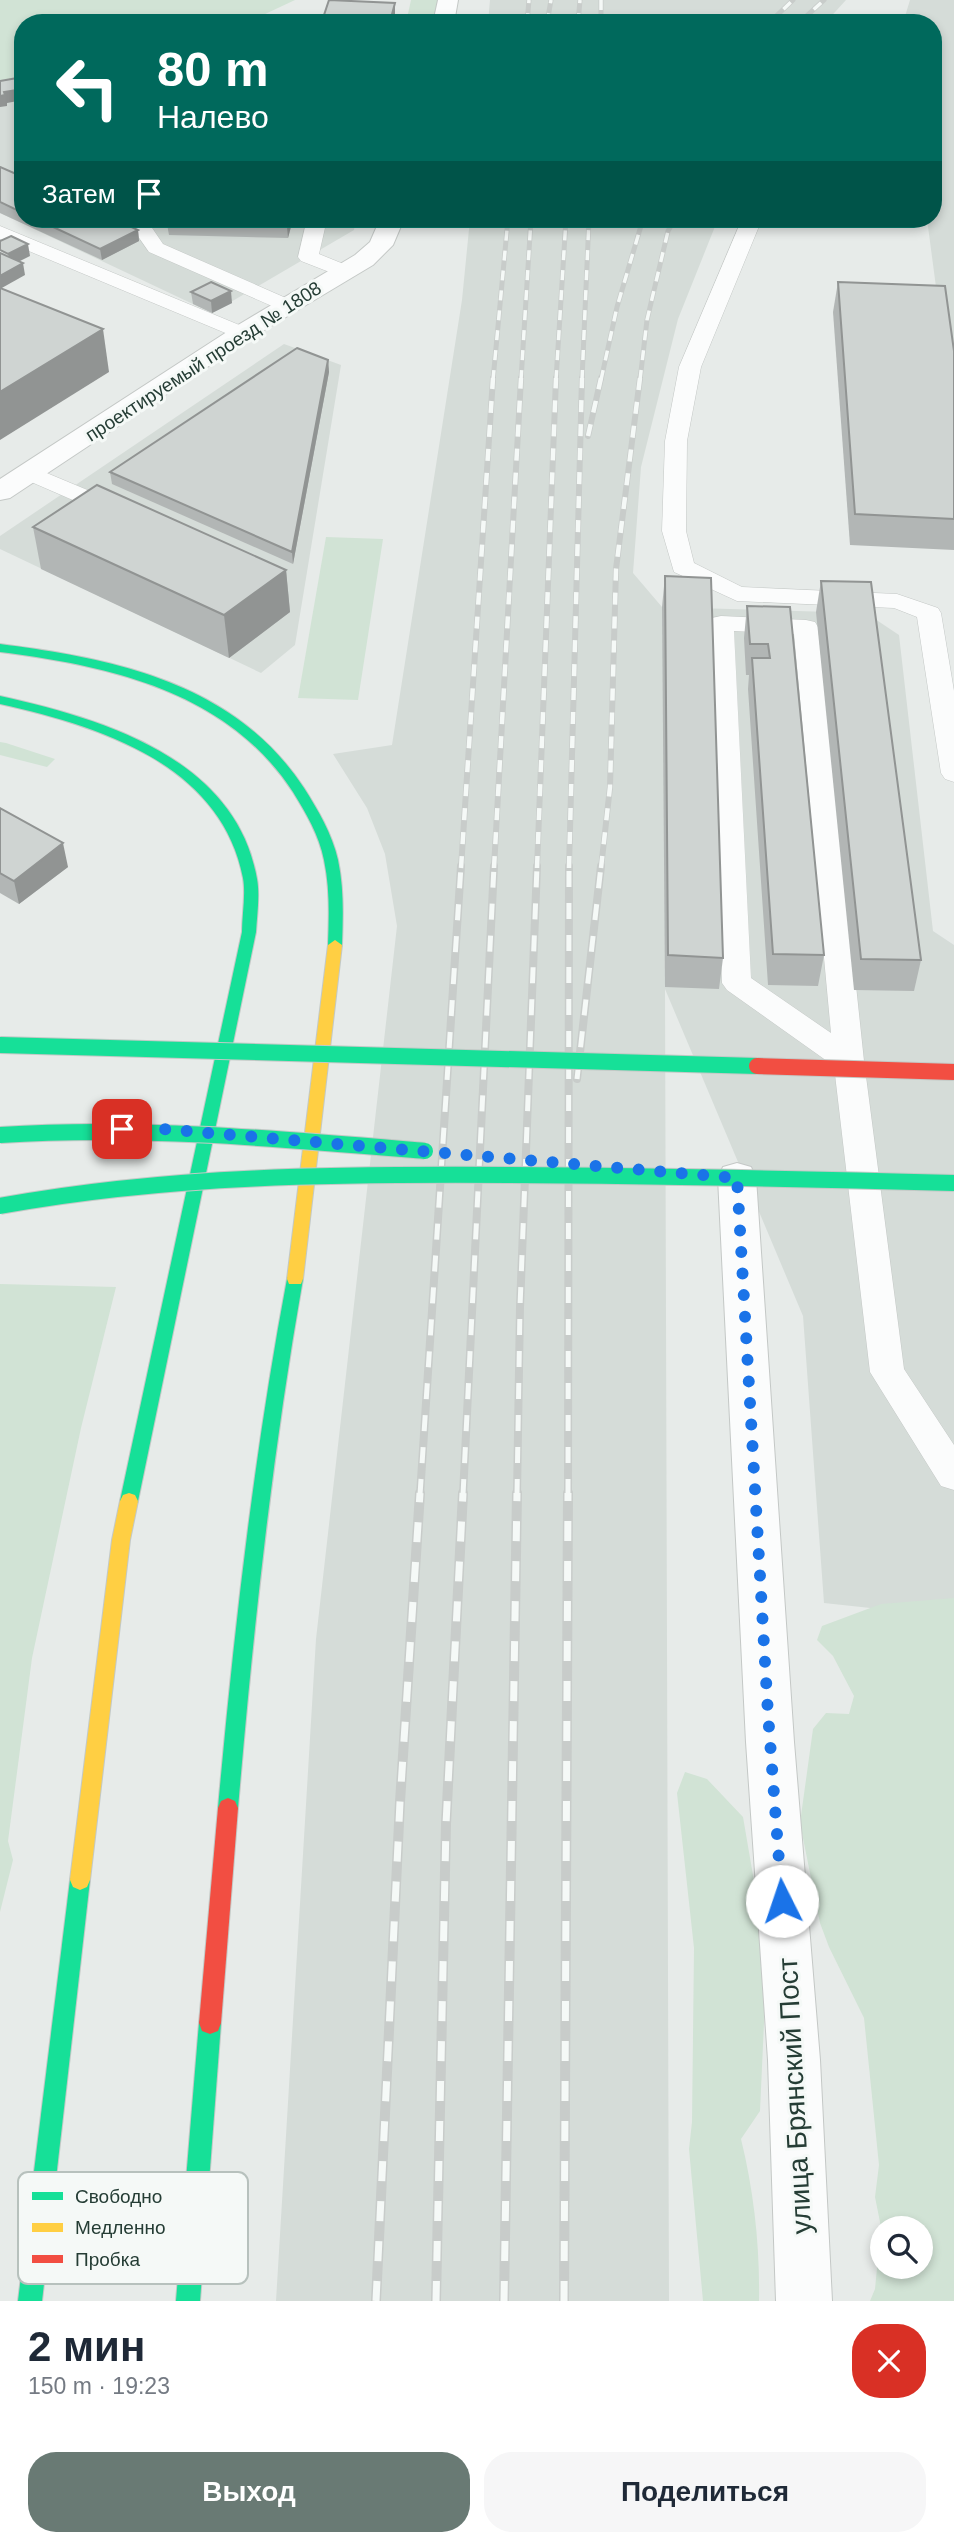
<!DOCTYPE html>
<html lang="ru">
<meta charset="utf-8">
<style>
body{margin:0;font-family:Helvetica,sans-serif;background:#f6f6f7;color:#1f2937;height:100vh;display:flex;flex-direction:column;font-size:26px;white-space:nowrap}
*{box-sizing:border-box;margin:0}
p{font-size:23px;color:#747a83}
.icon{flex:none;width:38px;height:38px;fill:none;stroke:currentColor;stroke-width:2;stroke-linecap:round;stroke-linejoin:round}
.map{position:relative;height:2301px;overflow:hidden}
.panel{display:flex;flex-direction:column;background:#fff;flex:1}
.panel>*{flex:none}
.top-card{position:absolute;left:14px;top:14px;width:928px;height:214px;border-radius:28px;box-shadow:0 4px 10px #0003;background:#00695c;color:#fff;overflow:hidden}
.buttons{position:absolute;left:870px;top:2216px;display:grid;gap:14px}
.buttons a{display:grid;place-items:center;width:63px;height:63px;border-radius:50%;background:#fff;box-shadow:0 4px 10px #0003;font-size:35px}
.pin{position:absolute;display:grid;place-items:center;width:60px;height:60px;color:#fff;margin:-30px;border-radius:14px;box-shadow:0 4px 10px #0006}
.me{position:absolute;width:77px;margin:-38px;rotate:356deg;stroke-linejoin:round;filter:drop-shadow(0 0 5px #0008)}
.turn{display:flex;align-items:center;gap:24px;height:147px;padding:0 28px;font-size:32px}
.turn .icon{width:91px;height:91px;stroke-width:2.5}
.turn b{display:block;font-size:49px;line-height:60px}
.then{display:flex;align-items:center;height:66px;padding:0 28px;background:#0003;gap:14px;font-size:26px}
.round{display:grid;place-items:center;flex:none;width:74px;height:74px;border-radius:28px;background:#f6f6f7}
.summary{display:flex;align-items:center;justify-content:space-between;height:119px;padding:0 28px}
h1{font-size:42px;font-weight:700;line-height:52px}
.cta{display:flex;gap:14px;margin-top:auto;padding:14px 28px}
.cta a{flex:1;height:80px;border-radius:28px;background:#697a74;color:#fff;font-size:28px;font-weight:700;line-height:80px;text-align:center}
.cta a+a{background:#f6f6f7;color:#1f2937}
.map>svg:first-child{display:block}
.built{fill:#d5dcd8}
.green{fill:#d1e3d5;fill-rule:evenodd}
.lines{fill:none;stroke-linecap:round;stroke-linejoin:round}
.lane-casing{stroke:#c4c8c6;stroke-width:1}
.street-casing{stroke:#c4c8c6;stroke-width:2}
.fast-casing{stroke:#c3c9c6;stroke-width:2}
.slow-casing{stroke:#c3c9c6;stroke-width:2}
.jam-casing{stroke:#c3c9c6;stroke-width:2}
.lane{fill:#fbfcfc;fill-rule:evenodd}
.street{fill:#fbfcfc;fill-rule:evenodd}
.fast{fill:#16e098;fill-rule:evenodd}
.slow{fill:#ffcf43;fill-rule:evenodd}
.jam{fill:#f24e42;fill-rule:evenodd}
.rail-far3-casing{stroke:#c8ccca;stroke-width:5}
.rail-far2-casing{stroke:#c8ccca;stroke-width:6}
.rail-far1-casing{stroke:#c8ccca;stroke-width:8}
.rail-casing{stroke:#c8ccca;stroke-width:10}
.rail-far3{stroke:#f5f9f7;stroke-width:3.5;stroke-dasharray:10;stroke-linecap:butt}
.rail-far2{stroke:#f5f9f7;stroke-width:4.5;stroke-dasharray:12;stroke-linecap:butt}
.rail-far1{stroke:#f5f9f7;stroke-width:5;stroke-dasharray:16;stroke-linecap:butt}
.rail{stroke:#f5f9f7;stroke-width:7;stroke-dasharray:20;stroke-linecap:butt}
.fast-bridge-casing{stroke:#c3c9c6;stroke-width:18;stroke-linecap:butt}
.jam-bridge-casing{stroke:#c3c9c6;stroke-width:18;stroke-linecap:butt}
.fast-bridge{stroke:#16e098;stroke-width:16}
.jam-bridge{stroke:#f24e42;stroke-width:16}
.wall{fill:#b2b6b5}
.shaded-wall{fill:#919493}
.building{fill:#cfd4d2;stroke:#919493;stroke-width:2}
.route{stroke:#1a73e8;stroke-width:12;stroke-dasharray:0 21.6}
.labels{text-anchor:middle;stroke-width:6;stroke-linejoin:round;paint-order:stroke}
.far-street-label{font-size:19px;fill:#253d35;stroke:#f5f9f7}
.near-street-label{font-size:28px;fill:#253d35;stroke:#f5f9f7}
.key{fill:#f5f9f7;stroke:#b7c1bd;stroke-width:2}
.key-label{font-size:19px;fill:#253d35}
</style>
<div class="map">
<svg width="954" height="2301" viewBox="0 0 954 2301">
<rect width="100%" height="100%" fill="#e7ebe9"/>
<!-- built -->
<g class="built">
<path d="M490 0H846L825 23H488Z"/>
<path d="M910 0H954V423L927 219H933V23H903Z"/>
<path d="M23 88V219H356L354 230 212 313 0 213V92Z"/>
<path d="M470 219H718L678 319 641 467 633 573 662 607 866 613 899 635 933 931 954 945V1617L824 1603 803 1316 665 989 669 2301H276L316 1639 397 926 385 854 367 808 333 754 392 745 462 300Z"/>
<path d="M284 344 341 365 295 645 261 673 0 549V536Z"/>
</g>
<!-- green -->
<g class="green">
<path d="M0 0H295L246 23H23V88L0 92Z"/>
<path d="M411 0H441L435 23H406Z"/>
<path d="M326 537 383 539 358 700 298 698Z"/>
<path d="M0 742 6 743 55 759 47 767 0 755Z"/>
<path d="M0 1284 116 1287 81 1428 32 1658 8 1841 13 1860 0 1912Z"/>
<path d="M954 1598V2301H870L875 2289 881 2227 875 2197 879 2165 864 2018 829 1947 820 1923 800 1823 813 1729 826 1713 849 1714 854 1696 833 1656 817 1640 822 1626 881 1604ZM882 2228H920V2266H882Z"/>
<path d="M685 1772 707 1779 743 1817 767 1957 760 2111 741 2139C754 2192 760 2247 759 2301H703L689 2149 692 2122 694 1948 677 1793Z"/>
</g>
<g class="lines">
<!-- lane casing -->
<g class="lane-casing">
<g id="lane">
<path d="M126 219H146L163 244 295 302 298 306 295 310H281L149 252Z"/>
<path d="M307 219H327L319 254 351 267 354 271 351 275H337L301 261 298 257Z"/>
<path d="M742 219H762L701 367 687 441 686 531 694 563 742 587 897 594 938 608 941 613 954 691V782L945 779 941 773 917 617 894 608 737 601 674 572 662 531 665 441 679 367Z"/>
<path d="M0 226 249 329 253 333 249 337H235L0 239Z"/>
<path d="M30 466 128 507 132 512 128 517H112L22 478 19 473 22 468Z"/>
<path d="M721 616 806 620 815 622 818 627 864 1061 904 1369 954 1445V1490L941 1486 870 1372 834 1066 727 990 722 983 709 623 712 618ZM734 631 794 634 831 1033 751 978Z"/>
</g>
</g>
<!-- street casing -->
<g class="street-casing">
<g id="street">
<path d="M438 0H458L454 23H433Z"/>
<path d="M380 219H404L393 245 373 265 251 338 10 498 0 500V479L233 328 355 255 370 242Z"/>
<path d="M737 1163 751 1167 756 1178 794 1742 820 2060 832 2301H776L768 2060 746 1742 718 1178 723 1167Z"/>
</g>
</g>
<!-- fast casing -->
<g class="fast-casing">
<g id="fast">
<path d="M0 644C116 659 235 683 304 788 318 810 332 834 338 860 344 888 343 917 342 945L340 949H330L328 945C329 917 330 888 324 860 319 835 306 813 293 792 228 692 111 666 0 652Z"/>
<path d="M0 696C103 719 236 758 257 879 260 895 257 915 256 932L138 1501 135 1507 129 1509 123 1507 120 1501 242 932C242 915 246 895 243 878 221 764 99 726 0 704Z"/>
<path d="M295 1272 301 1274 303 1279C272 1454 253 1631 238 1808L235 1815 228 1818 221 1815 218 1808C234 1631 254 1454 287 1279L289 1274Z"/>
<path d="M80 1870 87 1873 90 1880 42 2301H18L70 1880 73 1873Z"/>
<path d="M210 2012 218 2015 221 2023 200 2301H176L199 2023 202 2015Z"/>
</g>
</g>
<!-- slow casing -->
<g class="slow-casing">
<g id="slow">
<path d="M335 940 342 945 303 1279 301 1284H289L287 1279 328 945Z"/>
<path d="M129 1493 135 1495 138 1501 130 1540 90 1880 87 1887 80 1890 73 1887 70 1880 112 1540 120 1501 123 1495Z"/>
</g>
</g>
<!-- jam casing -->
<g class="jam-casing">
<path id="jam" d="M228 1798 235 1801 238 1808 221 2023 218 2031 210 2034 202 2031 199 2023 218 1808 221 1801Z"/>
</g>
<!-- lane -->
<use href="#lane" class="lane"/>
<!-- street -->
<use href="#street" class="street"/>
<!-- fast -->
<use href="#fast" class="fast"/>
<!-- slow -->
<use href="#slow" class="slow"/>
<!-- jam -->
<use href="#jam" class="jam"/>
<!-- rail-far3 casing -->
<g class="rail-far3-casing">
<g id="rail-far3">
<path d="M601 0V23"/>
<path d="M527 23 529 0"/>
<path d="M547 23 551 0"/>
<path d="M578 23 580 0"/>
<path d="M769 23 793 0"/>
<path d="M799 23 824 0"/>
<path d="M493 380 508 219"/>
<path d="M521 380 531 219"/>
<path d="M556 380 566 219"/>
<path d="M582 380 589 219"/>
<path d="M601 380 617 307 643 219"/>
<path d="M640 380 647 320 668 231 675 219"/>
</g>
</g>
<!-- rail-far2 casing -->
<g class="rail-far2-casing">
<g id="rail-far2">
<path d="M588 436 601 378"/>
<path d="M461 868 493 378"/>
<path d="M494 868 521 378"/>
<path d="M537 868 556 378"/>
<path d="M569 868 582 378"/>
<path d="M601 868 610 787 616 569 640 378"/>
</g>
</g>
<!-- rail-far1 casing -->
<g class="rail-far1-casing">
<g id="rail-far1">
<path d="M577 1079 601 866"/>
<path d="M420 1495 461 866"/>
<path d="M463 1495 494 866"/>
<path d="M517 1495 520 1307 537 866"/>
<path d="M568 1495 569 866"/>
</g>
</g>
<!-- rail casing -->
<g class="rail-casing">
<g id="rail">
<path d="M376 2301 400 1802 420 1493"/>
<path d="M436 2301 446 1824 463 1493"/>
<path d="M504 2301 517 1493"/>
<path d="M564 2301 568 1493"/>
</g>
</g>
<!-- rail-far3 -->
<use href="#rail-far3" class="rail-far3"/>
<!-- rail-far2 -->
<use href="#rail-far2" class="rail-far2"/>
<!-- rail-far1 -->
<use href="#rail-far1" class="rail-far1"/>
<!-- rail -->
<use href="#rail" class="rail"/>
<!-- fast-bridge casing -->
<g class="fast-bridge-casing">
<g id="fast-bridge">
<path d="M0 1045 757 1066"/>
<path d="M0 1135C142 1126 283 1139 425 1151"/>
<path d="M0 1206C169 1175 339 1174 510 1175 658 1176 806 1179 954 1183"/>
</g>
</g>
<!-- jam-bridge casing -->
<g class="jam-bridge-casing">
<path id="jam-bridge" d="M757 1066 954 1072"/>
</g>
<!-- fast-bridge -->
<use href="#fast-bridge" class="fast-bridge"/>
<!-- jam-bridge -->
<use href="#jam-bridge" class="jam-bridge"/>
</g>
<!-- wall -->
<g class="wall">
<path d="M395 3V14L393 23H324V15Z"/>
<path d="M0 167 23 177V219H114L138 230 139 241 102 260 0 213Z"/>
<path d="M293 219 288 238 169 235 167 224Z"/>
<path d="M838 282 954 351V550L850 545 833 312Z"/>
<path d="M191 292 232 303 212 313 193 304Z"/>
<path d="M328 360 329 372 293 564 112 484 110 472Z"/>
<path d="M33 527 286 570 290 612 229 658 41 569Z"/>
<path d="M665 576 723 958 719 989 665 987 662 607Z"/>
<path d="M821 581 921 960 914 991 854 990 816 612Z"/>
<path d="M747 606 790 607 824 955 818 986 768 985 748 689 749 675H746L744 638Z"/>
<path d="M0 808 68 867 19 904 0 893Z"/>
</g>
<!-- shaded-wall -->
<g class="shaded-wall">
<path d="M395 3V14L393 23H391V18Z"/>
<path d="M23 89V100L7 103V106L0 107V96L4 92Z"/>
<path d="M289 219H293L288 238 287 227Z"/>
<path d="M138 230 139 241 102 260 100 249Z"/>
<path d="M28 244 30 256 10 266 8 254Z"/>
<path d="M23 263 25 275 0 289V276Z"/>
<path d="M231 291 232 303 212 313 211 301Z"/>
<path d="M103 329 109 372 0 440V392Z"/>
<path d="M328 360 329 372 293 564 292 552Z"/>
<path d="M286 570 290 612 229 658 224 615Z"/>
<path d="M63 843 68 867 19 904 14 881Z"/>
</g>
<!-- building -->
<g class="building">
<path d="M329 0 395 3 391 18 324 15Z"/>
<path d="M23 77V89L4 92 5 95 0 96V81Z"/>
<path d="M0 167 23 177V213L0 202Z"/>
<path d="M36 219H114L138 230 100 249Z"/>
<path d="M169 219H289L287 227 167 224Z"/>
<path d="M11 236 28 244 8 254 0 250V241Z"/>
<path d="M0 253 23 263 0 276Z"/>
<path d="M211 282 231 291 211 301 191 292Z"/>
<path d="M838 282 945 286 954 351V519L855 514Z"/>
<path d="M0 288 103 329 0 392Z"/>
<path d="M297 348 328 360 292 552 110 472Z"/>
<path d="M97 485 286 570 224 615 33 527Z"/>
<path d="M665 576 711 578 723 958 668 955Z"/>
<path d="M821 581 871 582 921 960 861 959Z"/>
<path d="M747 606 790 607 824 955 773 954 752 658H770L768 644H750Z"/>
<path d="M0 808 63 843 14 881 0 873Z"/>
</g>
<g class="lines">
<!-- route -->
<path class="route" d="M122 1129H162L737 1178 768 1714 782 1901"/>
</g>
<g class="labels">
<!-- far-street labels -->
<g class="far-street-label">
<text transform="translate(203 361) rotate(-33)" y="7">проектируемый проезд № 1808</text>
</g>
<!-- near-street labels -->
<g class="near-street-label">
<text transform="translate(794 2096) rotate(-93)" y="10">улица Брянский Пост</text>
</g>
</g>
<!-- legend -->
<rect x="18" y="2172" width="230" height="112" rx="10" class="key"/>
<rect x="32" y="2192" width="31" height="8" fill="#16e098"/>
<rect x="32" y="2223" width="31" height="9" fill="#ffcf43"/>
<rect x="32" y="2255" width="31" height="8" fill="#f24e42"/>
<g class="key-label">
<text x="75" y="2203">Свободно</text>
<text x="75" y="2234">Медленно</text>
<text x="75" y="2266">Пробка</text>
</g>
</svg>
<div class="buttons">
<a><svg class="icon" aria-label="search" viewBox="0 0 24 24"><circle cx="10" cy="10" r="6"/><path d="M15 15l6 6"/></svg></a>
</div>
<div class="pin" style="left:122px;top:1129px;background:#d93025"><svg class="icon" aria-label="arrive" viewBox="0 0 24 24"><path d="M6 21V4h12l-3 4 3 4H6"/></svg></div>
<svg class="me" style="left:782px;top:1901px" viewBox="-20 -20 40 40"><circle r="19" fill="#fff"/><path d="M0-13L10 11 0 6-10 11z" fill="#1a73e8"/></svg>
<div class="top-card">
<div class="turn"><svg class="icon" aria-label="left" viewBox="0 0 24 24"><path d="M17 20v-9H6M10 6l-5 5 5 5"/></svg><div><b>80 m</b>Налево</div></div>
<div class="then">Затем<svg class="icon" aria-label="arrive" viewBox="0 0 24 24"><path d="M6 21V4h12l-3 4 3 4H6"/></svg></div>
</div>
</div>
<section class="panel">
<div class="summary"><div><h1>2 мин</h1><p>150 m · 19:23</p></div><a class="round" style="background:#d93025;color:#fff"><svg class="icon" aria-label="close" viewBox="0 0 24 24"><path d="M6 6l12 12M18 6L6 18"/></svg></a></div>
<div class="cta"><a>Выход</a><a>Поделиться</a></div>
</section>
